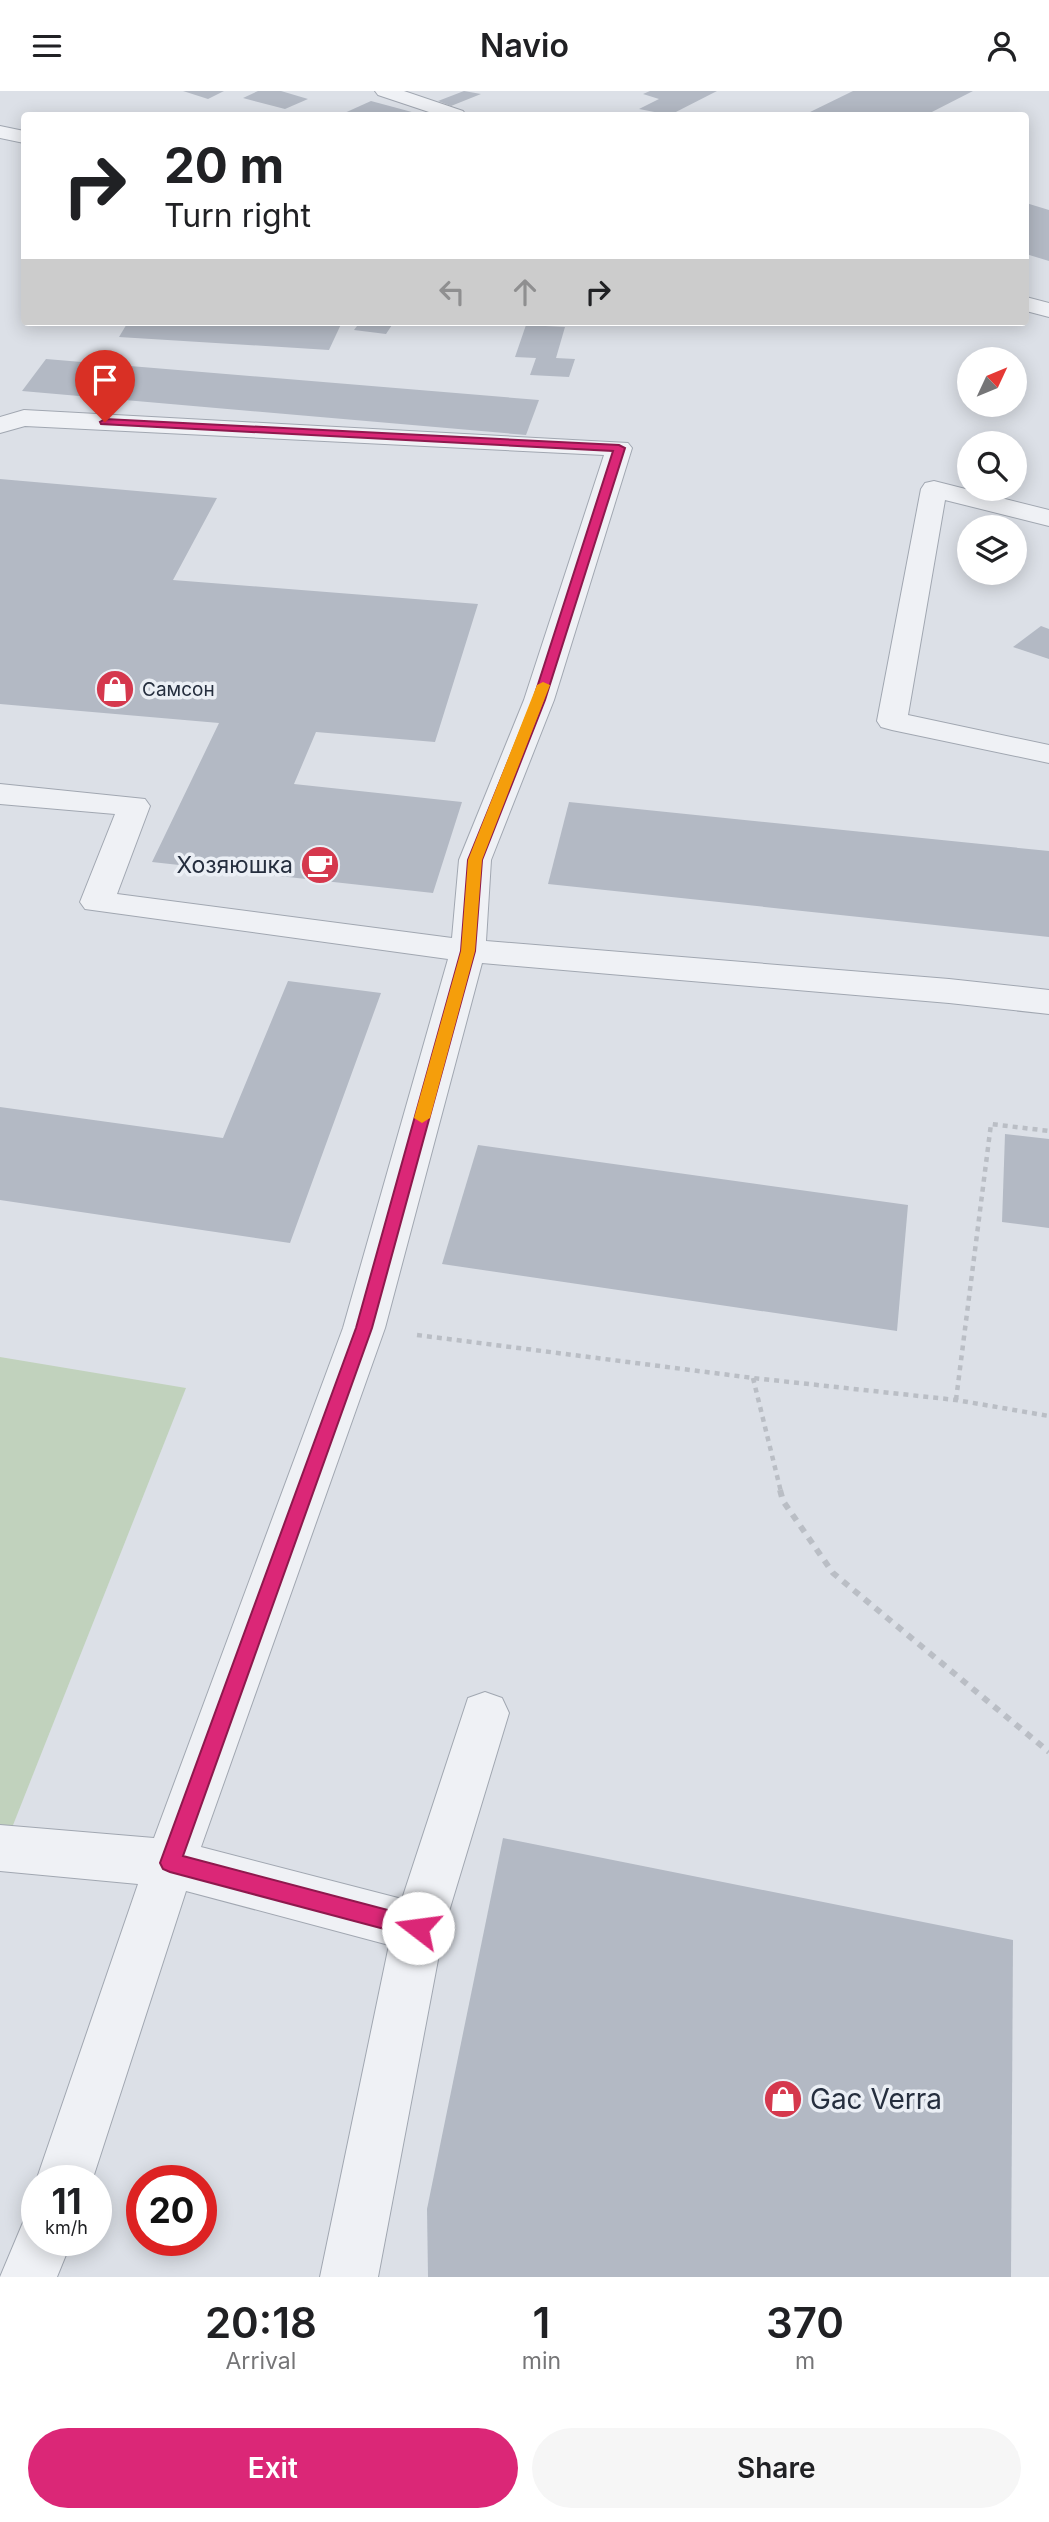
<!DOCTYPE html>
<meta charset="utf-8">
<style>
body{margin:0;font-family:Inter,sans-serif;background:#f6f6f6;color:#202124;height:100vh;display:flex;flex-direction:column;font-size:26px;white-space:nowrap}
*{box-sizing:border-box;margin:0}
p{font-size:23px;color:#757577}
.icon{flex:none;width:38px;height:38px;fill:none;stroke:currentColor;stroke-width:2;stroke-linecap:round;stroke-linejoin:round}
.map{position:relative;height:2186px;overflow:hidden}
.sheet{display:flex;flex-direction:column;background:#fff;flex:1}
.sheet>*{flex:none}
.guide{position:absolute;left:21px;top:21px;width:1008px;height:214px;border-radius:7px;box-shadow:0 4px 18px #0003;background:#fff;color:#202124;overflow:hidden}
.needle{width:46px;rotate:46deg}
.controls{position:absolute;left:957px;top:256px;display:grid;gap:14px}
.controls a{display:grid;place-items:center;width:70px;height:70px;border-radius:50%;background:#fff;box-shadow:0 4px 18px #0003;font-size:35px}
.speed{position:absolute;left:21px;top:2074px;display:flex;gap:14px;font-size:35px;font-weight:700;text-align:center}
.speed>*{display:grid;place-content:center;width:91px;height:91px;border-radius:50%;background:#fff;box-shadow:0 4px 18px #0003;line-height:1}
.speed small{font-size:18px;font-weight:400}
.speed .limit{border:10px solid #d22;background:#fff;color:#111}
.pin{position:absolute;display:grid;place-items:center;width:60px;height:60px;color:#fff;margin:-72px -30px;border-radius:50% 50% 50% 0;rotate:-45deg;box-shadow:0 0 7px #0007}
.pin .icon{rotate:45deg}
.me{position:absolute;width:77px;margin:-38px;rotate:285deg;stroke-linejoin:round;filter:drop-shadow(0 0 5px #0008)}
.turn{display:flex;align-items:center;gap:24px;height:147px;padding:0 28px;font-size:32px}
.turn .icon{width:91px;height:91px;stroke-width:2.5}
.turn b{display:block;font-size:49px;line-height:60px}
.lanes{display:flex;align-items:center;height:66px;padding:0 28px;background:#0003;justify-content:center;gap:35px;direction:ltr}
.lanes .off{opacity:.35}
.eta{display:flex;justify-content:space-evenly;align-items:center;height:119px;text-align:center}
.eta b{font-size:42px;font-weight:600;line-height:49px}
.button{display:flex;gap:14px;margin-top:auto;padding:14px 28px}
.button a{flex:1;height:80px;border-radius:42px;background:#db2777;color:#fff;font-size:28px;font-weight:600;line-height:80px;text-align:center}
.button a+a{background:#f6f6f6;color:#202124}
header{display:flex;justify-content:space-between;align-items:center;height:91px;padding:0 28px;background:#fff;font-size:32px;font-weight:600}
.map>svg:first-child{display:block}
.green{fill:#c1d2bd}
.building{fill:#b3b9c4}
.lines{fill:none;stroke-linecap:round;stroke-linejoin:round}
.minor-casing{stroke:#a1a7b1;stroke-width:2}
.path-far1{stroke:#babec5;stroke-width:4.5;stroke-dasharray:5 5;stroke-linecap:butt}
.path{stroke:#babec5;stroke-width:6;stroke-dasharray:7 7;stroke-linecap:butt}
.minor{fill:#eff1f5;fill-rule:evenodd}
.route{fill:#db2777;stroke:#8e194d;stroke-width:2}
.slow{fill:#f59e0b}
.labels{text-anchor:middle;stroke-width:7;stroke-linejoin:round;paint-order:stroke}
.far-poi-label{font-size:19px;fill:#252e3e;stroke:#ebeff5;text-anchor:start}
.poi-label{font-size:23px;fill:#252e3e;stroke:#ebeff5;text-anchor:end}
.near-poi-label{font-size:28px;fill:#252e3e;stroke:#ebeff5;text-anchor:start}
</style>
<header><svg class="icon" aria-label="menu" viewBox="0 0 24 24"><path d="M4 6h16M4 12h16M4 18h16"/></svg>Navio<svg class="icon" aria-label="person" viewBox="0 0 24 24"><circle cx="12" cy="8" r="4"/><path d="M4 21q1-7 8-7t8 7"/></svg></header>
<div class="map">
<svg width="1049" height="2186" viewBox="0 0 1049 2186">
<rect width="100%" height="100%" fill="#dce0e7"/>
<!-- green -->
<path class="green" d="M0 1266 186 1297 0 1767Z"/>
<!-- building -->
<g class="building">
<path d="M183 0H224L208 8Z"/>
<path d="M258 0H281L308 8 285 18 243 7Z"/>
<path d="M464 0 481 3 451 15 438 10Z"/>
<path d="M650 0H717L670 24 639 18 659 8 643 3Z"/>
<path d="M853 0H973L926 24 808 22Z"/>
<path d="M371 10 423 24H340Z"/>
<path d="M1026 112 1049 119V170L1026 163Z"/>
<path d="M128 231H342L329 259 119 246Z"/>
<path d="M360 231H394L386 243 354 239Z"/>
<path d="M526 234 565 236 556 267 575 268 569 286 530 284 536 267 515 266Z"/>
<path d="M46 268 539 309 526 344 22 300Z"/>
<path d="M0 388 217 407 173 489 478 513 435 651 316 641 294 693 462 711 433 802 152 771 219 632 0 613Z"/>
<path d="M1041 535 1049 538V568L1013 556Z"/>
<path d="M569 711 1049 760V846L548 793Z"/>
<path d="M288 890 381 902 290 1152 0 1109V1016L223 1047Z"/>
<path d="M1005 1043 1049 1048V1137L1002 1131Z"/>
<path d="M478 1054 908 1114 897 1240 442 1173Z"/>
<path d="M503 1747 1013 1849 1011 2186H428L427 2118Z"/>
</g>
<g class="lines">
<!-- minor casing -->
<g class="minor-casing">
<g id="minor">
<path d="M375 0H404L463 20 466 24H438L378 4Z"/>
<path d="M0 35 24 40V52L0 47Z"/>
<path d="M1026 206 1049 212V226L1026 220Z"/>
<path d="M24 319 628 352 632 357 554 609 491 769 486 850 949 888 1049 899V923L949 912 482 872 385 1237 201 1756 402 1808 468 1607 485 1601 502 1607 509 1622 444 1837 378 2186H320L389 1854 186 1800 92 2090H37V2092L36 2090 138 1793 0 1780V1734L154 1747 343 1237 448 868 85 818 80 811 115 723 0 713V693L145 708 150 715 117 803 452 847 459 769 524 609 604 364 25 335 0 342V326Z"/>
<path d="M934 390 1049 419V435L945 409 908 624 1049 654V672L892 639 881 636 877 630 921 398 925 392Z"/>
<path d="M37 2124V2149H72L57 2186H0L24 2129Z"/>
</g>
</g>
<!-- path-far1 -->
<g class="path-far1">
<path d="M417 1244 753 1287 956 1309 1049 1325"/>
<path d="M753 1287 781 1401"/>
<path d="M956 1309 991 1033 1049 1040"/>
</g>
<!-- path -->
<path class="path" d="M780 1399 783 1410 833 1482 1049 1661"/>
<!-- minor -->
<use href="#minor" class="minor"/>
</g>
<!-- route -->
<path class="route" d="M105 328 619 354 625 357 545 609 482 769 475 860 372 1237 183 1765 418 1827 426 1830 429 1837 426 1844 418 1847 170 1781 163 1778 160 1772 356 1237 461 860 468 769 533 609 613 360 101 333 100 331Z"/>
<!-- slow -->
<path class="slow" d="M543 591 550 594 482 769 475 860 430 1027 422 1032 414 1027 461 860 468 769 537 594Z"/>
<!-- icons -->
<defs>
<g id="shop-disc" transform="scale(2.0125)"><circle r="9.5" fill="#d5384d" stroke="#ebeff5"/><path d="M-5-2.5h2.3a2.7 3.5 0 0 1 5.4 0H5L5.5 6h-11ZM-1.5-2.5h3a1.5 2.3 0 0 0-3 0Z" fill="#fff"/></g>
<g id="cafe-disc" transform="scale(2.0125)"><circle r="9.5" fill="#d5384d" stroke="#ebeff5"/><path d="M-5.5-4.5H6V0H3Q3 3.5 0 3.5H-2.5Q-5.5 3.5-5.5 0ZM3-3.2v2h1.7v-2ZM-6 4.5H4V6H-6Z" fill="#fff"/></g>
</defs>
<g fill-rule="evenodd">
<use href="#shop-disc" x="115" y="598"/>
<use href="#cafe-disc" x="320" y="774"/>
<use href="#shop-disc" x="783" y="2008"/>
</g>
<g class="labels">
<!-- far-poi labels -->
<g class="far-poi-label">
<text x="142" y="605">Самсон</text>
</g>
<!-- poi labels -->
<g class="poi-label">
<text x="293" y="782">Хозяюшка</text>
</g>
<!-- near-poi labels -->
<g class="near-poi-label">
<text x="810" y="2018">Gac Verra</text>
</g>
</g>
</svg>
<div class="controls">
<a><svg class="needle" viewBox="-14 -14 28 28"><path d="M0-13l5 13h-10z" fill="#e53935"/><path d="M0 13l5-13h-10z" fill="#757577"/></svg></a>
<a><svg class="icon" aria-label="search" viewBox="0 0 24 24"><circle cx="10" cy="10" r="6"/><path d="M15 15l6 6"/></svg></a>
<a><svg class="icon" aria-label="layers" viewBox="0 0 24 24"><path d="M12 4l9 5-9 5-9-5zM3 14l9 5 9-5"/></svg></a>
</div>
<div class="speed"><div>11<small>km/h</small></div><div class="limit">20</div></div>
<div class="pin" style="left:105px;top:331px;background:#d93025"><svg class="icon" aria-label="arrive" viewBox="0 0 24 24"><path d="M6 21V4h12l-3 4 3 4H6"/></svg></div>
<svg class="me" style="left:418px;top:1837px" viewBox="-20 -20 40 40"><circle r="19" fill="#fff"/><path d="M0-13L10 11 0 6-10 11z" fill="#db2777"/></svg>
<div class="guide">
<div class="turn"><svg class="icon" aria-label="right" viewBox="0 0 24 24"><path d="M7 20v-9h11M14 6l5 5-5 5"/></svg><div><b>20 m</b>Turn right</div></div>
<div class="lanes"><svg class="icon off" aria-label="left" viewBox="0 0 24 24"><path d="M17 20v-9H6M10 6l-5 5 5 5"/></svg><svg class="icon off" aria-label="ahead" viewBox="0 0 24 24"><path d="M12 20V5M6 11l6-6 6 6"/></svg><svg class="icon" aria-label="right" viewBox="0 0 24 24"><path d="M7 20v-9h11M14 6l5 5-5 5"/></svg></div>
</div>
</div>
<section class="sheet">
<div class="eta">
<div><b>20:18</b><p>Arrival</p></div>
<div><b>1</b><p>min</p></div>
<div><b>370</b><p>m</p></div>
</div>
<div class="button"><a>Exit</a><a>Share</a></div>
</section>
